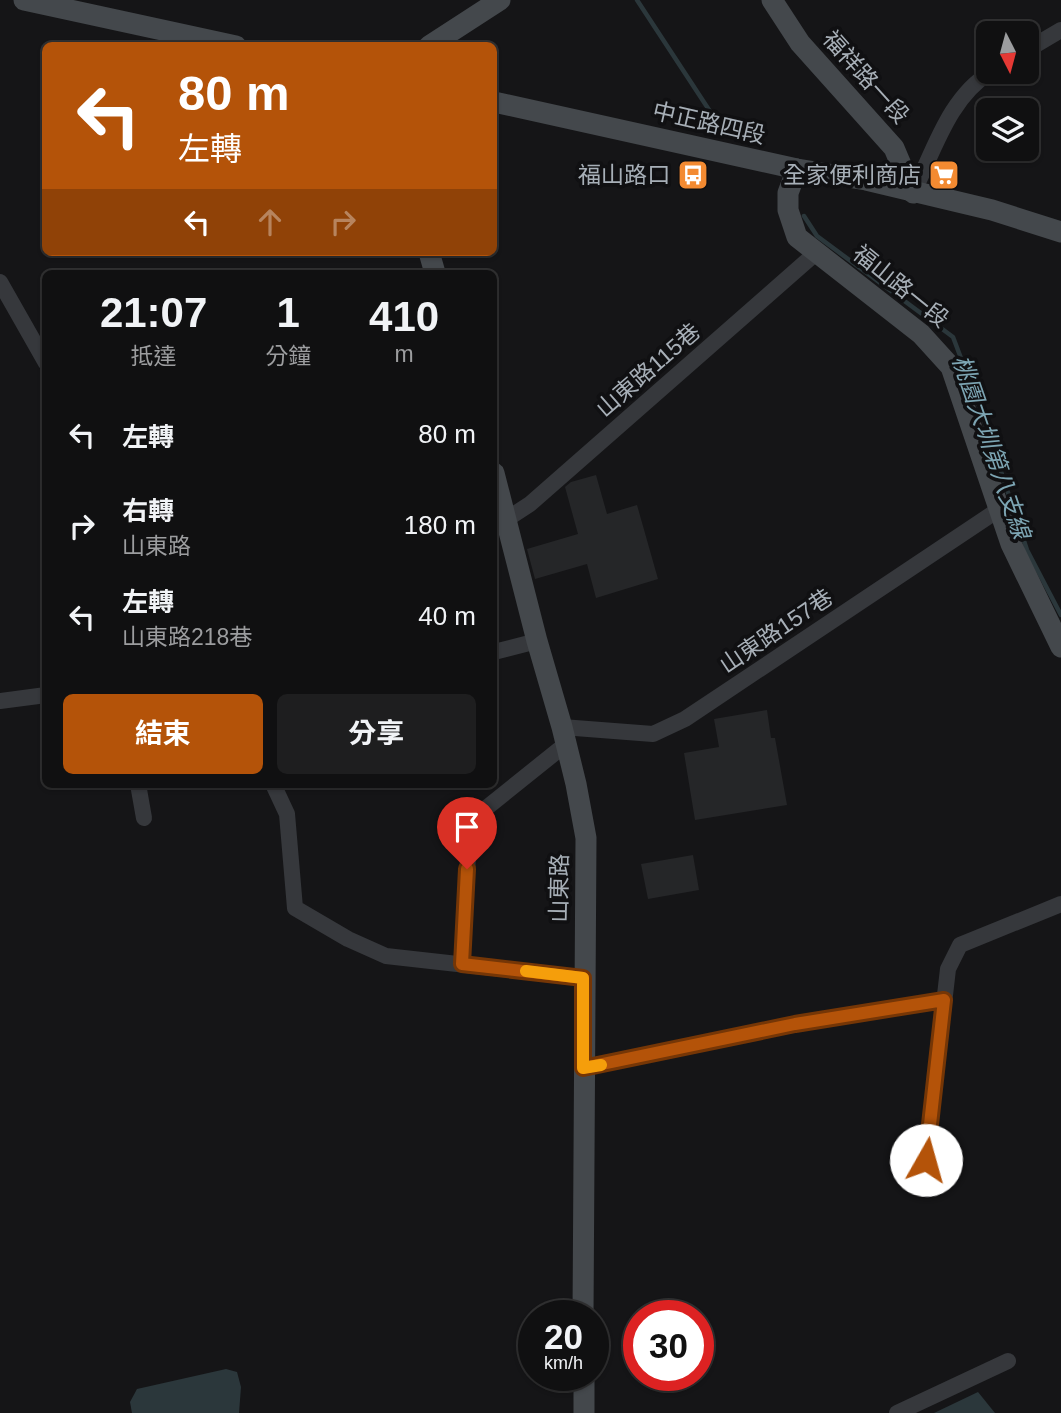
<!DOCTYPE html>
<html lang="zh-TW">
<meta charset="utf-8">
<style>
body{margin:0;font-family:Arial,"Noto Sans TC",sans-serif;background:#1e1e1f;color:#f1f3f6;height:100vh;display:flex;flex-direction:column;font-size:26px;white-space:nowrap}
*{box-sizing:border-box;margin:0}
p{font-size:23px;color:#9c9d9f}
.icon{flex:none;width:38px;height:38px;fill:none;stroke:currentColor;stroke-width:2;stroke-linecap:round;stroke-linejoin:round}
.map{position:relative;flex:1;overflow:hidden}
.details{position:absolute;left:42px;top:270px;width:455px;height:518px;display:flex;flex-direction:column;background:#101011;border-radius:10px;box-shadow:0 2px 5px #0004,0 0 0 2px #303031}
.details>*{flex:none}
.banner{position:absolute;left:42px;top:42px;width:455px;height:214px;border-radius:10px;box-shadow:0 2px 5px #0004,0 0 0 2px #303031;background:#b45309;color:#fff;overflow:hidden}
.needle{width:46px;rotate:174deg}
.tools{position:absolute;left:976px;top:21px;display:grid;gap:14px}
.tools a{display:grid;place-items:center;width:63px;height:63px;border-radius:10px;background:#101011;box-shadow:0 2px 5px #0004,0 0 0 2px #303031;font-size:35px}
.speed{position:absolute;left:518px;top:1300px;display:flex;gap:14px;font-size:35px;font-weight:700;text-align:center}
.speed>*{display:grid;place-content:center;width:91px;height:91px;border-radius:50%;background:#101011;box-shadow:0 2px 5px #0004,0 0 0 2px #303031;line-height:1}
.speed small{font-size:18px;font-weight:400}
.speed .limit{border:10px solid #d22;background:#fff;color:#111}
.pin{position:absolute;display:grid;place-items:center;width:60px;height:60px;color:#fff;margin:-72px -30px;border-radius:50% 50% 50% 0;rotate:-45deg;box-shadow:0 0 7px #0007}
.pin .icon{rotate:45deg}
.me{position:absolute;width:77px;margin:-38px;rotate:7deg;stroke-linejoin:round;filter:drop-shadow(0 0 5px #0008)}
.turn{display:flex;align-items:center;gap:24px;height:147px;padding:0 21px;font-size:32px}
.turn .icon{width:91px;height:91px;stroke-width:2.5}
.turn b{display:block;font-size:49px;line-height:60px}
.lanes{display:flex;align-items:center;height:66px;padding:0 21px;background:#0003;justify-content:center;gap:35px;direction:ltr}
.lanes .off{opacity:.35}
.eta{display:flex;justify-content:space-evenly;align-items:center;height:119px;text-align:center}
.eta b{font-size:42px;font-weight:700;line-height:49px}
.cta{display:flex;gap:14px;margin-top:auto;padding:14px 21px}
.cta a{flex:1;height:80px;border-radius:10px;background:#b45309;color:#fff;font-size:28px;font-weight:700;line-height:80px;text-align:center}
.cta a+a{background:#1e1e1f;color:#f1f3f6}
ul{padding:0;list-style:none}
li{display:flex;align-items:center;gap:21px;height:91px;padding:0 21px}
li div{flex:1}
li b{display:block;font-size:26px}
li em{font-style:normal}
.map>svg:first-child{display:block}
.water{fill:#2b373b}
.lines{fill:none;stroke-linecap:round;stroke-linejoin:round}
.stream{stroke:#2b373b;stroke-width:4.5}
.building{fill:#252628}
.street{stroke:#36383c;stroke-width:16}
.secondary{stroke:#44484c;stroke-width:21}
.route-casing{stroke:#753606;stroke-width:18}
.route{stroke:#b45309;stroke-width:12}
.slow{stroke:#f59e0b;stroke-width:12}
.labels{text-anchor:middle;stroke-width:7;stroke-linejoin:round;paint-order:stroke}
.street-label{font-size:23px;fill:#a7afb7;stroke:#101012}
.poi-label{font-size:23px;fill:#a7afb7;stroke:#101012;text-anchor:end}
.water-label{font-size:24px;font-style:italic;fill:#7da5b3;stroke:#101012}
</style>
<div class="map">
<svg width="1061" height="1413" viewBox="0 0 1061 1413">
<rect width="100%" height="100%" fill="#151517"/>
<!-- water -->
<g class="water">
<path d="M226 1369 237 1372 241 1387 239 1413H132L130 1402 137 1389Z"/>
<path d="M978 1392 995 1413H934Z"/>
</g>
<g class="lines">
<!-- stream -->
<g class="stream">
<path d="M637 0 715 119"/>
<path d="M804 216 817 236 953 337 981 411 1027 550 1061 615"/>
</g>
</g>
<!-- building -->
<g class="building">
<path d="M596 475 607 514 637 505 658 579 596 598 587 564 535 579 527 549 578 534 565 487 571 482Z"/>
<path d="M767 710 771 738H775L787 805 695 820 684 753 719 747 714 719Z"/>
<path d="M693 855 699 890 648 899 641 864Z"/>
</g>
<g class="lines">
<!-- street -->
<g class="street">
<path d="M1027 50 1061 30"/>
<path d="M913 193C934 151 949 97 991 72"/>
<path d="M0 282 46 363"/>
<path d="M507 519 530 504 817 252"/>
<path d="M494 652 537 641"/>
<path d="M0 701 46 695"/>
<path d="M562 727 653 734 685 719 998 510"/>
<path d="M138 784 144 818"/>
<path d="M273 784 287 814 295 908 348 939 386 956 583 978"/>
<path d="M462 964 470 821 566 744"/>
<path d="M583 1068 795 1024 944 1000"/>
<path d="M926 1160 948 969 960 945 1061 904"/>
<path d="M897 1413 1008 1361"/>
</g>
<!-- secondary -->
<g class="secondary">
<path d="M24 0 236 46"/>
<path d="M772 0 800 43 894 148 913 193"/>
<path d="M429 46 500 0"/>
<path d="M494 102 797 169 866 180 992 210 1061 232"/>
<path d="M797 169 788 193V210L797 237 921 334 951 367 1011 544 1061 647"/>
<path d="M429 252 435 273"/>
<path d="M494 473 537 641 562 727 576 784 586 838 583 1316"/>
<path d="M584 1376V1413"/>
</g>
</g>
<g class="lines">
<!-- route casing -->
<g class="route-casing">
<path id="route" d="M467 869 462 964 583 978V1068L795 1024 944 1000 926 1160"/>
</g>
<!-- route -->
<use href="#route" class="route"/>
<!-- slow -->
<path class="slow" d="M526 971 583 978V1068L601 1065"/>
</g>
<!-- icons -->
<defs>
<g id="bus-square" transform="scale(1.575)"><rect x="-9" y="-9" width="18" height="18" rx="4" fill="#f38a31" stroke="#101012"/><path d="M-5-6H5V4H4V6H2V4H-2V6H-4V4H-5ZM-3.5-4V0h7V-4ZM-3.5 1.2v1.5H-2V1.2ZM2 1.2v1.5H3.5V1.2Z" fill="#fff"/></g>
<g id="supermarket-square" transform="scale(1.575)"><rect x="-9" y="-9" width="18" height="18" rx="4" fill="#f38a31" stroke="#101012"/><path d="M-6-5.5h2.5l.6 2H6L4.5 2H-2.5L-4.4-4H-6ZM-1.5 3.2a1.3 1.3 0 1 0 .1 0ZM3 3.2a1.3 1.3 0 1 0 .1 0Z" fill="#fff"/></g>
</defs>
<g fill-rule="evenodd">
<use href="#bus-square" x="693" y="175"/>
<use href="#supermarket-square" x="944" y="175"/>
</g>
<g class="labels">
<!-- street labels -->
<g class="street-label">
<text transform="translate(866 77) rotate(48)" y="8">福祥路一段</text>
<text transform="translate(709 123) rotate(13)" y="8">中正路四段</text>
<text transform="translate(901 286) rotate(39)" y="8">福山路一段</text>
<text transform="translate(648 370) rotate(-41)" y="8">山東路115巷</text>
<text transform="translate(776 631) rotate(-34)" y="8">山東路157巷</text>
<text transform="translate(559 888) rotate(-89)" y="8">山東路</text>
</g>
<!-- poi labels -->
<g class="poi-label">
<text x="670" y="183">福山路口</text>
<text x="921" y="183">全家便利商店</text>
</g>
<!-- water labels -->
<g class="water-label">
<text transform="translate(991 447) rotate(71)" y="8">桃園大圳第八支線</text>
</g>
</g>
</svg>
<div class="tools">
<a><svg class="needle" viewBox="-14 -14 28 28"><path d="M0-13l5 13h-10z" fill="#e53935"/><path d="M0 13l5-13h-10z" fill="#9c9d9f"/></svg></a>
<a><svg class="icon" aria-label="layers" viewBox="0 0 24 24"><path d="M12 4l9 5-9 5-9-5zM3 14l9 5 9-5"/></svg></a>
</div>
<div class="speed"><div>20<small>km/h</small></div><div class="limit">30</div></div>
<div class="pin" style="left:467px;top:869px;background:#d93025"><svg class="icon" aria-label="arrive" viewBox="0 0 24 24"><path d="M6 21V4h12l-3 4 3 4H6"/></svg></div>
<svg class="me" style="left:926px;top:1160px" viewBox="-20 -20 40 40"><circle r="19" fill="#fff"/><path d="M0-13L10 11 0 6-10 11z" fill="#b45309"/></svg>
<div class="banner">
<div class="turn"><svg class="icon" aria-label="left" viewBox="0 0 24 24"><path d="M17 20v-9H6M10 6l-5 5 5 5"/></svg><div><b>80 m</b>左轉</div></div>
<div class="lanes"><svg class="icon" aria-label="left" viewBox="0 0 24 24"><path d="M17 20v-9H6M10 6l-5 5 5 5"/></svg><svg class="icon off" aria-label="ahead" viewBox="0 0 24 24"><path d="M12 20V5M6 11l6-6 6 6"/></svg><svg class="icon off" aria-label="right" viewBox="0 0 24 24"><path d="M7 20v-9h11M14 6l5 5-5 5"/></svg></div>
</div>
<section class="details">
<div class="eta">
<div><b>21:07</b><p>抵達</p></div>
<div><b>1</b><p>分鐘</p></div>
<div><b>410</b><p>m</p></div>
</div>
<ul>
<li><svg class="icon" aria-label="left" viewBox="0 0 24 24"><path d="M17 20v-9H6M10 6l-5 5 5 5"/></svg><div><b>左轉</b></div><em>80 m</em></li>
<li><svg class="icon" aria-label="right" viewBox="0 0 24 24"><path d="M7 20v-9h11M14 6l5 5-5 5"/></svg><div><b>右轉</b><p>山東路</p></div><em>180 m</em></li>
<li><svg class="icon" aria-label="left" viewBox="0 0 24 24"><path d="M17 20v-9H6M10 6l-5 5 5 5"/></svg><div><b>左轉</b><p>山東路218巷</p></div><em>40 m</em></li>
</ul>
<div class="cta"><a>結束</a><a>分享</a></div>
</section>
</div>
